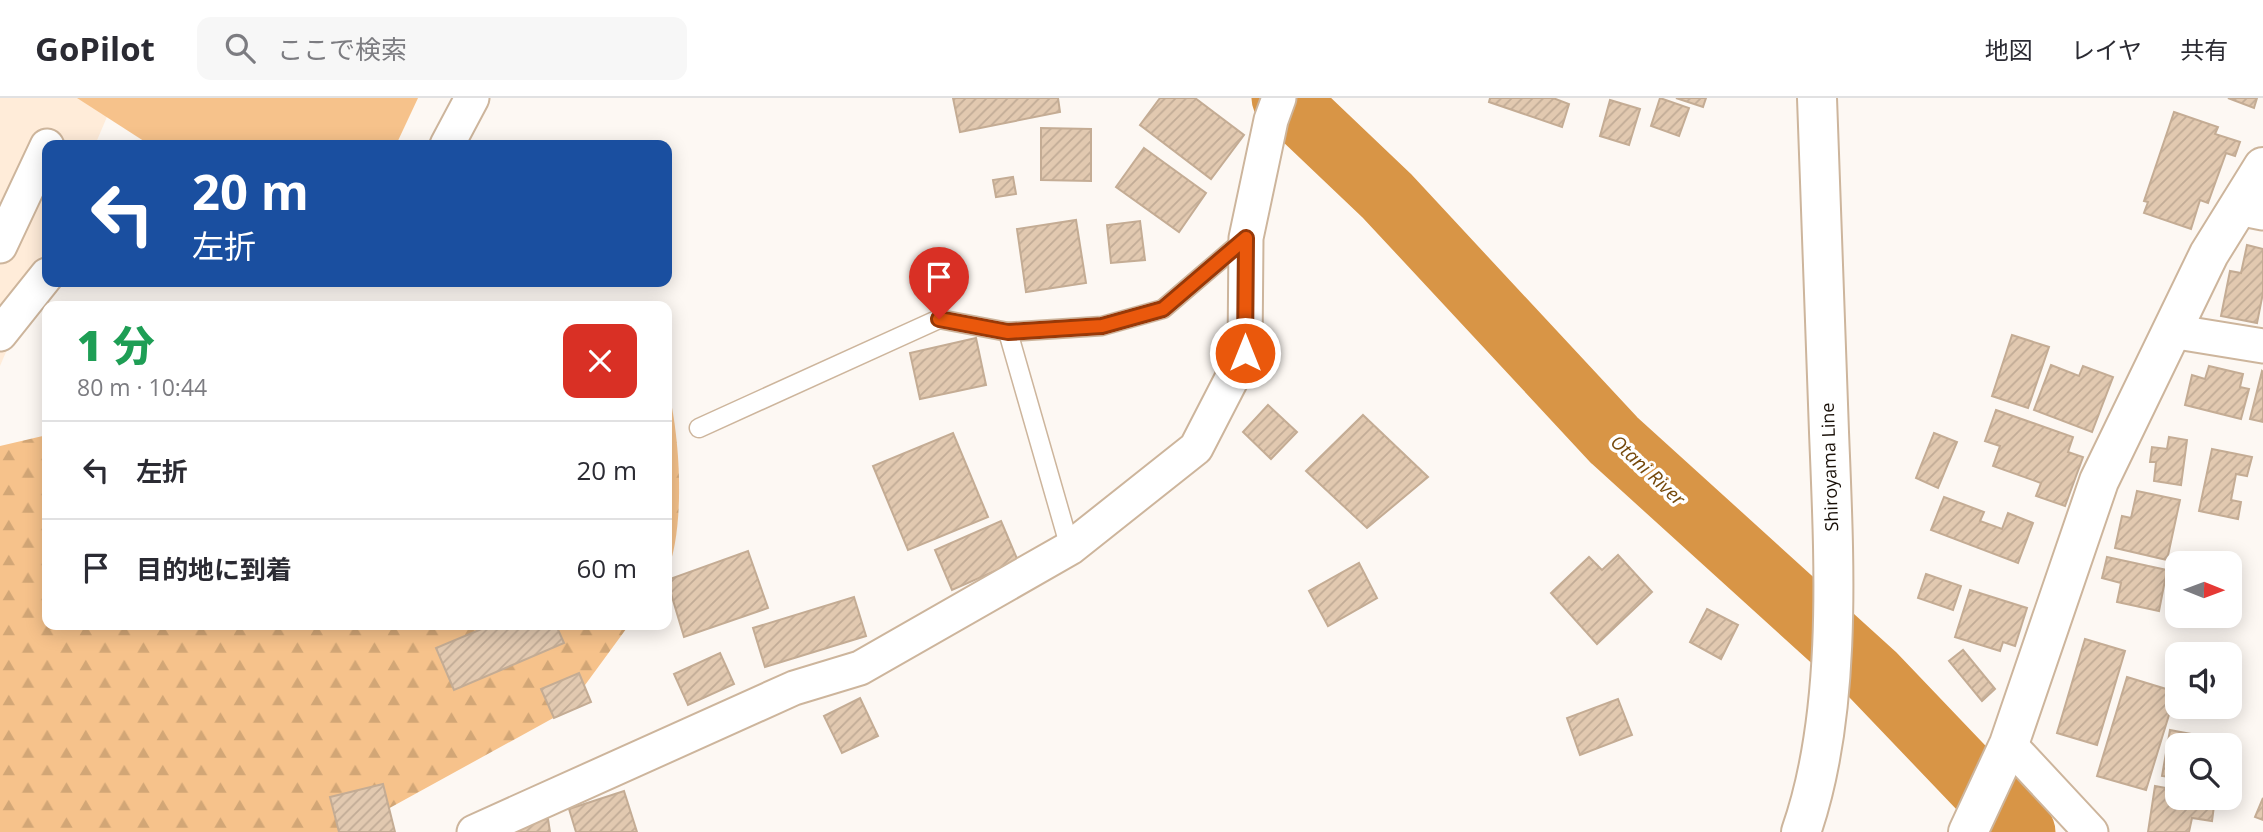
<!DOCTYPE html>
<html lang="ja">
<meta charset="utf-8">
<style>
body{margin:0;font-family:"Open Sans","Noto Sans JP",sans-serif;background:#f7f7f7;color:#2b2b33;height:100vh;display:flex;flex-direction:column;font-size:26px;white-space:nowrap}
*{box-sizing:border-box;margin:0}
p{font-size:23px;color:#7c7c81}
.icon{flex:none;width:38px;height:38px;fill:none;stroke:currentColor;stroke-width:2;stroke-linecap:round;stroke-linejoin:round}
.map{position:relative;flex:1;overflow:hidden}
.side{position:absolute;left:42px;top:203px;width:630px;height:329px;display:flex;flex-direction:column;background:#fff;border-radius:14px;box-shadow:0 4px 18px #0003}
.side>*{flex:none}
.hud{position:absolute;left:42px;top:42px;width:630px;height:147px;border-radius:14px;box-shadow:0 4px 18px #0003;background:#1a4fa0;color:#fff;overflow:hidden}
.needle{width:46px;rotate:91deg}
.tools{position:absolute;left:2165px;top:453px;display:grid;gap:14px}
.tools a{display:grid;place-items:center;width:77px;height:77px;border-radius:14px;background:#fff;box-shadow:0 4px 18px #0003;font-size:35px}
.pin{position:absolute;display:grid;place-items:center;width:60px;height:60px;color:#fff;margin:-72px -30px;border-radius:50% 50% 50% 0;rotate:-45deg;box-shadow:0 0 7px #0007}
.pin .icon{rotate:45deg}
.me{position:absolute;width:77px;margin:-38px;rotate:0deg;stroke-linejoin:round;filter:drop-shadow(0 0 5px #0008)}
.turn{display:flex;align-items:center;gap:24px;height:147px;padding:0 35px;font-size:32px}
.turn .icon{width:91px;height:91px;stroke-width:2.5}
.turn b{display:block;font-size:49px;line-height:60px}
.round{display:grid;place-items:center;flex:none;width:74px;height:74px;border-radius:14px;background:#f7f7f7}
.headline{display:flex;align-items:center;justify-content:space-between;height:119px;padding:0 35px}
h1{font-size:42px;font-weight:800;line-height:52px;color:#1e9e55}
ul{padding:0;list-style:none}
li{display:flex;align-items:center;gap:21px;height:98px;padding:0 35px;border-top:2px solid #e1e1e2}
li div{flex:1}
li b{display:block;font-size:26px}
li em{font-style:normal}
header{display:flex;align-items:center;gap:42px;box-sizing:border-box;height:98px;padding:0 35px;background:#fff;border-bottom:2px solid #e1e1e2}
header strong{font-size:33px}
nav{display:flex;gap:38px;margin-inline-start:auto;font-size:24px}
.search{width:490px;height:63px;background:#f7f7f7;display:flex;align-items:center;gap:18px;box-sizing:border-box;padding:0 24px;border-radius:14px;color:#7c7c81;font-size:26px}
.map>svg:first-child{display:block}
.built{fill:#ffecd9}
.forest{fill:url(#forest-firs)}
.green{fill:#f6c28b}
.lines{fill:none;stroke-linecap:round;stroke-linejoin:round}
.river{stroke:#d89546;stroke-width:65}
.building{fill:url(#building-hatch);stroke:#c4ac94;stroke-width:2}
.service-casing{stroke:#cdb59c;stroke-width:21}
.minor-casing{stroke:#cdb59c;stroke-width:37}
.secondary-casing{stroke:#cdb59c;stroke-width:42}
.service{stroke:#fff;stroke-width:18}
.minor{stroke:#fff;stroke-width:33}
.secondary{stroke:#fff;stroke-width:38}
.route-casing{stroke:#983908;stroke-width:18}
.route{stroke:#ea580c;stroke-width:12}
.labels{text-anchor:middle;stroke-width:7;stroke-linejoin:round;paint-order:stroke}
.street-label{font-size:18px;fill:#180f07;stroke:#fff}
.water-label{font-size:19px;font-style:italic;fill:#764a0d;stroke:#fff}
</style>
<header>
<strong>GoPilot</strong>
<div class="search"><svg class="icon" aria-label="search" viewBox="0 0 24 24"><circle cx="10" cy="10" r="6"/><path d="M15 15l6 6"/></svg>ここで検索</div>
<nav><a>地図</a><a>レイヤ</a><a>共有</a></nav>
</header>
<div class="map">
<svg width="2263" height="734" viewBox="0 0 2263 734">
<defs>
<pattern id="forest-firs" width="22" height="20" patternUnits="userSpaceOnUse" patternTransform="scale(1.75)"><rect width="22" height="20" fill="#f6c28b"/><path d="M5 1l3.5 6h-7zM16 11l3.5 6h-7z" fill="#d2a676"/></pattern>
<pattern id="building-hatch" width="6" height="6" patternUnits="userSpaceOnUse" patternTransform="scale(1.75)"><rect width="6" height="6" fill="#e2c9b0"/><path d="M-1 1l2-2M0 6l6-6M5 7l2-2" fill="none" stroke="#c1ab96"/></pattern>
</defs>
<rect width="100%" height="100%" fill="#fdf8f3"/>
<!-- built -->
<path class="built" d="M0 0H115L95 47H47V158L0 268Z"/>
<!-- forest -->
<g class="forest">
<path d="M667 287C680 335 686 428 667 474Z"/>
<path d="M47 337V527H629L566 613 346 734H0V348Z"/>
</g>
<!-- green -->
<path class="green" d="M77 0H418L396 47H150Z"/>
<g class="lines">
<!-- river -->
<path class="river" d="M1284 0 1387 98 1614 342 1873 577 2023 734"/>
</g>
<!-- building -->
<g class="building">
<path d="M953 0H1058L1060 14 960 34Z"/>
<path d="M1160 0H1195L1244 37 1211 81 1140 27Z"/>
<path d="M1490 0H1553L1569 6 1562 29 1489 4Z"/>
<path d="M1660 0 1689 10 1679 38 1651 28Z"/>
<path d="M1676 0H1706L1703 9Z"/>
<path d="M2228 0H2257L2254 10Z"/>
<path d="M1610 2 1640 11 1629 47 1600 38Z"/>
<path d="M2174 14 2218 29 2215 36 2240 44 2235 58 2226 55 2208 105 2200 102 2191 131 2144 115 2148 104 2144 103Z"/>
<path d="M1041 30 1091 31V83L1041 82Z"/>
<path d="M1144 50 1206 95 1179 134 1116 89Z"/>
<path d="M1013 79 1016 96 996 99 993 82Z"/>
<path d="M1076 122 1086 185 1026 194 1017 131Z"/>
<path d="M1140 123 1145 162 1111 165 1107 127Z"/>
<path d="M2247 147 2263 151V195L2257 225 2221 218 2230 173 2241 175Z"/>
<path d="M2012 237 2049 249 2028 310 1992 298Z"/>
<path d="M976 240 986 287 920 301 910 255Z"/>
<path d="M2051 267 2079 278 2083 268 2113 279 2092 334 2034 312Z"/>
<path d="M2209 268 2243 276 2240 289 2249 291 2241 321 2185 307 2192 277 2205 281Z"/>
<path d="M2262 273 2263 274V324L2250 321Z"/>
<path d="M1268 307 1297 334 1271 361 1243 334Z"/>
<path d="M1996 312 2073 339 2068 354 2083 359 2065 408 2036 398 2041 385 1993 368 2000 348 1985 343Z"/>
<path d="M1363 317 1428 379 1367 430 1306 373Z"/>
<path d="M953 335 988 419 908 452 873 368Z"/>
<path d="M1934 335 1957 344 1938 390 1916 380Z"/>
<path d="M2169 339 2187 342 2181 387 2154 383 2156 364H2150L2152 349 2167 351Z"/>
<path d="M2212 351 2252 359 2247 378 2236 376 2231 402 2241 404 2238 421 2199 413Z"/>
<path d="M2137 393 2180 402 2167 462 2115 450 2122 418 2131 420Z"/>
<path d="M1944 399 1984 414 1980 423 2002 431 2008 415 2033 425 2018 465 1931 432Z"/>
<path d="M1001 423 1018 463 952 492 935 452Z"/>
<path d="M748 453 768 510 684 539 667 482Z"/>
<path d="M1618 457 1652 494 1597 546 1551 495 1589 459 1602 472Z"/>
<path d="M2107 459 2167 472 2159 513 2117 504 2121 485 2102 480Z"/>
<path d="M1359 465 1377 500 1328 528 1309 493Z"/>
<path d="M1926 476 1961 488 1953 512 1918 500Z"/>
<path d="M1970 492 2027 510 2015 548 2003 544 2000 553 1955 539Z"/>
<path d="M854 499 866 538 765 569 753 530Z"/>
<path d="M1707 511 1738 527 1721 561 1690 544Z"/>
<path d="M491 527H556L564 545 454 592 436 550Z"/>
<path d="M2085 541 2125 553 2097 647 2057 635Z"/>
<path d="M1963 552 1995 591 1982 603 1949 563Z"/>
<path d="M720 555 734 586 688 607 674 576Z"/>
<path d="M579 575 591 604 554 620 541 591Z"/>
<path d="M2127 579 2176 594 2146 692 2097 678Z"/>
<path d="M860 600 878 638 842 655 824 618Z"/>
<path d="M1618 601 1632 637 1580 657 1567 620Z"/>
<path d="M2170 632 2234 644 2230 669V648H2177V680L2162 678Z"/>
<path d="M383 686 395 734H339L330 699Z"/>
<path d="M2155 688 2177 692V700H2215L2212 723 2192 720 2189 734H2148Z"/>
<path d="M624 693 637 734H576L569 711Z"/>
<path d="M2263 700V722L2255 719Z"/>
<path d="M548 721 550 734H503L502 726Z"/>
</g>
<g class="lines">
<!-- service casing -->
<g class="service-casing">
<g id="service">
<path d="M1008 234 1070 450"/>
<path d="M699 330 939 221 1008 234 1102 228 1163 211 1246 140"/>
</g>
</g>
<!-- minor casing -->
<g class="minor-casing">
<g id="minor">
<path d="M447 47 472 0"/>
<path d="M2238 110 2263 115"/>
<path d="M0 148 47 48"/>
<path d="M2171 233 2263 248"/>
<path d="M0 236 47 177"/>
<path d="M2009 646 2091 734"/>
<path d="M474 734 794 590 860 570 1070 450 1196 350 1245 255 1246 140 1271 22 1279 0"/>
</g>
</g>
<!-- secondary casing -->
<g class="secondary-casing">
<g id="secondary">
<path d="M1801 734C1843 614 1834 460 1829 334 1825 223 1821 111 1817 0"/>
<path d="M1968 734 2009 646 2099 383 2209 156 2263 69"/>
</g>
</g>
<!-- service -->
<use href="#service" class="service"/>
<!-- minor -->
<use href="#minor" class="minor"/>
<!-- secondary -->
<use href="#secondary" class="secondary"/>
</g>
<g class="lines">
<!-- route casing -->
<g class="route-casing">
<path id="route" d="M939 221 1008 234 1102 228 1163 211 1246 140 1245 255"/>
</g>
<!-- route -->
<use href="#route" class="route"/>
</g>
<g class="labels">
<!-- street labels -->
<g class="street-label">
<text transform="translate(1830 369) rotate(-92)" y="6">Shiroyama Line</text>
</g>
<!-- water labels -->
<g class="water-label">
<text transform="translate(1648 372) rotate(43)" y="7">Otani River</text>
</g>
</g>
</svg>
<div class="tools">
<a><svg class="needle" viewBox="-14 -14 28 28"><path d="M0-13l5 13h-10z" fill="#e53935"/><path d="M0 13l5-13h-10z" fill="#7c7c81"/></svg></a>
<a><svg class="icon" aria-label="sound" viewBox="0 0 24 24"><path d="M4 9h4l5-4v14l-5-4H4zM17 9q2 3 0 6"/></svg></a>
<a><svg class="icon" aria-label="search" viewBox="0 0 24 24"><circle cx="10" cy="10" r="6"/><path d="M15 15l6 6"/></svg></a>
</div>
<div class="pin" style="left:939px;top:221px;background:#d93025"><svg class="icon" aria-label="arrive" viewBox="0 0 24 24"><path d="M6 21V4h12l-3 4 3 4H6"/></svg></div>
<svg class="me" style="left:1245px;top:255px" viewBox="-20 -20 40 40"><circle r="17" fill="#ea580c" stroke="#fff" stroke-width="3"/><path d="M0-11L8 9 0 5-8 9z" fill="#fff"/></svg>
<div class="hud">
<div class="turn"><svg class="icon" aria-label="left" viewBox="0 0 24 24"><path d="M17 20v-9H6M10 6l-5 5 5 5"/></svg><div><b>20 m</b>左折</div></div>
</div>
<section class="side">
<div class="headline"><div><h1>1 分</h1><p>80 m · 10:44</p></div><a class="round" style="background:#d93025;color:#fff"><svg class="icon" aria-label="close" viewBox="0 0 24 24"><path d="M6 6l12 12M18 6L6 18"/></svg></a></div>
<ul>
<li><svg class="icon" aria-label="left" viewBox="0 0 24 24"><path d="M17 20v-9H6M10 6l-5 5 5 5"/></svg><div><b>左折</b></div><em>20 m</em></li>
<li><svg class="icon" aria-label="arrive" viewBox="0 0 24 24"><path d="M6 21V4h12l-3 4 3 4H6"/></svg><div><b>目的地に到着</b></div><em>60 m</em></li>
</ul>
</section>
</div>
